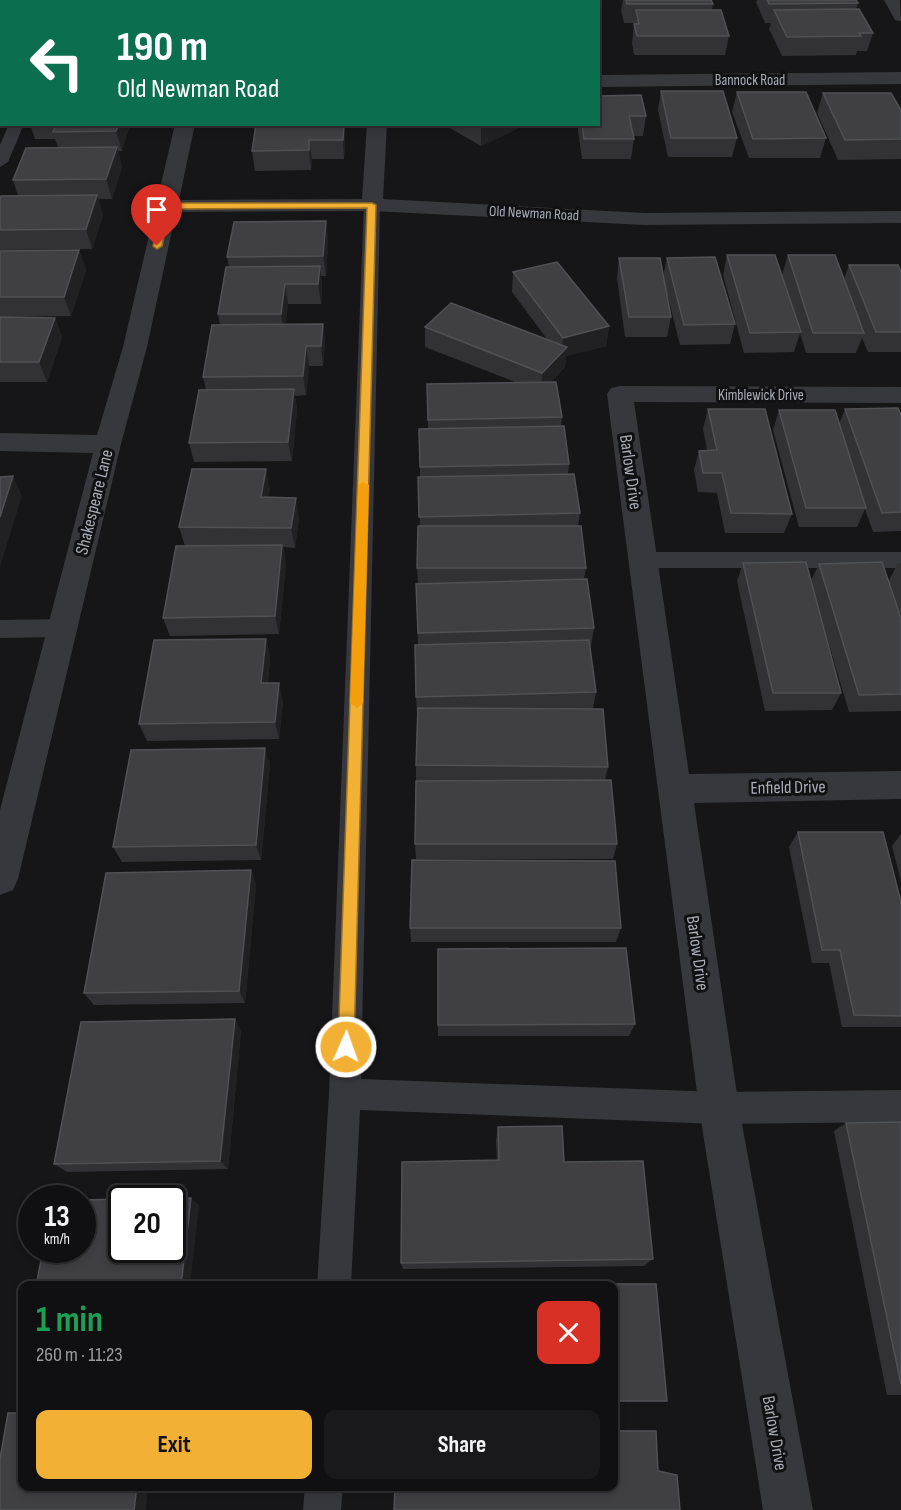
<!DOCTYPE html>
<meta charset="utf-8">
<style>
body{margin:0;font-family:"Sofia Sans Condensed",sans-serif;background:#19191b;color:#f1f3f6;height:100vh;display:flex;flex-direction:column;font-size:22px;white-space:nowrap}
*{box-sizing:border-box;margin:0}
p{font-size:20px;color:#9c9d9f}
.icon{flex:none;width:33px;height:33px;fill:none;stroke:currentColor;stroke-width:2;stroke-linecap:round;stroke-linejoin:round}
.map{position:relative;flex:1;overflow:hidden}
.details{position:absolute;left:18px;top:1281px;width:600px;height:210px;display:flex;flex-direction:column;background:#101012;border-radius:12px;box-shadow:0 3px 9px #0003,0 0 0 2px #303032}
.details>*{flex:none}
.guide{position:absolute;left:0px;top:0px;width:600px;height:126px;box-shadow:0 3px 9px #0003,0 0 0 2px #303032;background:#0b6e4f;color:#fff;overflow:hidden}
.speed{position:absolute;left:18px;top:1185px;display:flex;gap:12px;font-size:30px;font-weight:700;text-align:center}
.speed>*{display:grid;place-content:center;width:78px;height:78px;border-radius:50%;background:#101012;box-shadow:0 3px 9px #0003,0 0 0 2px #303032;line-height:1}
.speed small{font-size:15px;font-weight:400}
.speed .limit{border:3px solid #111;border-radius:9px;background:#fff;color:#111}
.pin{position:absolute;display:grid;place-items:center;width:51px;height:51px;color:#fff;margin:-62px -26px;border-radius:50% 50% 50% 0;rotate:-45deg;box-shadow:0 0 6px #0007}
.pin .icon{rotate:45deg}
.me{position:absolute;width:66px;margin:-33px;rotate:2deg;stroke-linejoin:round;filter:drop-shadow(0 0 4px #0008)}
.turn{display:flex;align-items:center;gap:21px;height:126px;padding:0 18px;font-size:27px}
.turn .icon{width:78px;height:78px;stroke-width:2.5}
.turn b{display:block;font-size:42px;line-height:51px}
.round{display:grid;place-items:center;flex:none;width:63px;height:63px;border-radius:12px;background:#19191b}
.headline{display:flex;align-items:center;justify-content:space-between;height:102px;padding:0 18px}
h1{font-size:36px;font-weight:700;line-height:45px;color:#1e9e55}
.button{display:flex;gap:12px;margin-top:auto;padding:12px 18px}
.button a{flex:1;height:69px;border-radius:12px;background:#f2b134;color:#111;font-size:24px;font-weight:700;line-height:69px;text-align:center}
.button a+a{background:#19191b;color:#f1f3f6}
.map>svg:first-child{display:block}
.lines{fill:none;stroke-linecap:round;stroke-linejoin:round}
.service{fill:#37383d;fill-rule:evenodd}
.minor{fill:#37383d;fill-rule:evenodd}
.wall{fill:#323236}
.shaded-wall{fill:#212124}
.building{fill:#3f3f44;stroke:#4f5156;stroke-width:1.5}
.route{fill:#f2b134;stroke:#9d7322;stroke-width:1.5}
.slow{fill:#f59e0b}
.labels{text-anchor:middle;stroke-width:6;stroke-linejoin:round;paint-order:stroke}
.far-street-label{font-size:15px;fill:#a8adb8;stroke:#111113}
.street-label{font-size:18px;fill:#a8adb8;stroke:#111113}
</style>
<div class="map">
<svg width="901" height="1510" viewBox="0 0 901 1510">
<rect width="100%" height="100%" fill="#161618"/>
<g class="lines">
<!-- service -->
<g class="service">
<path d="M65 0H79L65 2Z"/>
<path d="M9 124H24L8 162 0 167V145Z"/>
<path d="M372 200 380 205 361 1079 719 1092 901 1090V1122L719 1124 360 1110 351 1286H317L329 1094 364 205Z"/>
<path d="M644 552H901V568H644L636 566 633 560 636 554Z"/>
<path d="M62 619 70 622 74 628 70 634 62 637 0 638V620Z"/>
<path d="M305 1486H343L341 1510H303Z"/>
</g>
<!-- minor -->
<g class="minor">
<path d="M202 0H220L221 2H203Z"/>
<path d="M377 0H393L394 2H376Z"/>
<path d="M557 0H573L574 2H556Z"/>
<path d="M884 0H900L901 21 895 20Z"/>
<path d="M901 72V84L598 87V75Z"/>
<path d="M175 124H195L179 200 362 199 367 124H387L383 199 645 213 901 211V223L645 225 372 211 176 212 147 347 121 444 18 879 13 890 0 895V810L93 453 0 451V433L97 435 123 347Z"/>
<path d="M620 386 901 387V403L634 402 689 774 901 771V799L694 803 739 1108 813 1510H763L699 1108 607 394 611 388Z"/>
</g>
</g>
<!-- wall -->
<g class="wall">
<path d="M0 0 2 2V40H0Z"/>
<path d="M623 0H711L713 4 712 10 729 36 725 55H634L632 43 634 23H624L621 10Z"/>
<path d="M757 0H856L858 3 856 9 873 33 867 51H857L856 55 782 56 769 29 771 23H765L756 2Z"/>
<path d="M661 91 737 138 732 157H668L658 110Z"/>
<path d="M737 92 826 138 820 158H749L732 112Z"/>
<path d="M823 93 901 110V159L838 160 817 113Z"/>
<path d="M598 96 646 116 643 136H633L634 139 631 159H582L577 124H598Z"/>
<path d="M30 124H130L122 151H118L122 167 112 199H98L103 215 92 249 0 250V199L18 196 13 180 58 147 55 139H35Z"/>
<path d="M256 124H344L345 139 344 159H312L311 170 255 171 252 151Z"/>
<path d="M443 124H527L481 146Z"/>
<path d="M326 221 328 241 326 276H321L322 286 321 304H288L285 324H323L325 344 323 366H309L306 395 295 396 297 409 292 461 194 462 189 443 206 390 203 377 220 325 218 314 229 267 227 257Z"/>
<path d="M79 250 86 270 71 316 0 317V251Z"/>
<path d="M727 255 792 306 782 275 788 255 844 279 849 265 901 272V352H868L862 338 856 353H806L800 333 794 352 744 353 723 275Z"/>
<path d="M619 258 663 276 667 258 735 324 730 344 680 345 666 289 671 317 667 337H625L617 278Z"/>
<path d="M513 272 609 326 606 346 566 356 565 367 551 382 562 417 561 426 569 464 568 474 580 513 578 526 586 568 584 579 594 628 591 646H589L596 692 593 709 608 767 605 780 617 844 613 859H416L415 844 416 781V765L417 714V715L416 697 418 645 416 584H418L417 568 420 526 418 477H420V467L428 429 427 384 515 382 425 347V327L547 339 512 292Z"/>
<path d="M0 317 55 318 62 337 47 382H0Z"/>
<path d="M708 409 792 514 784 533H725L717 493 698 492 694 470 699 451 707 450 703 429Z"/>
<path d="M845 409 901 415V531L873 532 865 509 857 527H799L773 430 779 410 839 424Z"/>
<path d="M270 489 268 497 299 517 295 548 283 547 286 564 279 634 170 636 163 618 185 546 179 527Z"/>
<path d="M743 563 811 581 819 564 901 618V711L849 712 822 621 841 693 832 710 765 711 737 581Z"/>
<path d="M898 563H901V616L888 582Z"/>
<path d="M266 639 270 657 268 683 283 701 279 739 147 741 139 724Z"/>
<path d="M270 764 261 860 122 862 113 847Z"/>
<path d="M798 832 901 902V1027H842L829 963H812L789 847Z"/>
<path d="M901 834V881L892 846Z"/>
<path d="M251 870 256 885 245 1003 94 1005 84 993Z"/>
<path d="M410 928H621L616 942H411Z"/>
<path d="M635 1024 629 1036H438V1025Z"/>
<path d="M241 1031 228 1169 67 1172 54 1164Z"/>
<path d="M901 1122V1395H887L834 1131 846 1123Z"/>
<path d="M498 1127 653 1259 644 1266 403 1269 401 1263 497 1160 496 1140Z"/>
<path d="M614 1430 656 1431 658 1470 677 1475 614 1486Z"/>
</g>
<!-- shaded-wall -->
<g class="shaded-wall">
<path d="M119 124H130L122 151 116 131Z"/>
<path d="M344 124 345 139 344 159 343 140Z"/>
<path d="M485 124H527L481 146V126Z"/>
<path d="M309 140 312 159 311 170 309 150Z"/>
<path d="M117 147 122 167 112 199 106 179Z"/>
<path d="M97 195 103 215 92 249 86 229Z"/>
<path d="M326 221 328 241 326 276 323 256Z"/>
<path d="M79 250 86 270 71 316 64 297Z"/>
<path d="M320 266 322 286 321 304 318 284Z"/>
<path d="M285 284 288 304 284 334 281 314Z"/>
<path d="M55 318 62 337 47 382 39 362Z"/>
<path d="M323 324 325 344 323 366 321 346Z"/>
<path d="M609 326 606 346 566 356 565 367 541 393 542 373 561 353 563 338Z"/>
<path d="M306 346 309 366 306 395 303 376Z"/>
<path d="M294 389 297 409 292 461 288 442Z"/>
<path d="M266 469 270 489 265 517 261 497Z"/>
<path d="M13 476 22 496 0 567V517Z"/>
<path d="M296 498 299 517 295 548 291 528Z"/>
<path d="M282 545 286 564 279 634 275 616Z"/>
<path d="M266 639 270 657 266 701 261 683Z"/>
<path d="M279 683 283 701 279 739 275 722Z"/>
<path d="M265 748 270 764 261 860 256 845Z"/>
<path d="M251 870 256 885 245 1003 239 991Z"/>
<path d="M235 1019 241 1031 228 1169 220 1161Z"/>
<path d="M191 1198 199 1205 190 1286H181Z"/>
<path d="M137 1486H148L146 1510H134Z"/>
</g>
<!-- building -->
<g class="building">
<path d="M0 0H13L12 2H2V21H0Z"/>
<path d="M87 0H161V2H86Z"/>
<rect x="292" y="0" width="63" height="2"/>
<rect x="433" y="0" width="82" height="2"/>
<path d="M626 0H711L713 4H627Z"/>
<path d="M767 0H856L858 3 769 4Z"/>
<path d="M859 9 873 33H859L861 36 787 37 774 10Z"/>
<path d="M636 10H721L729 36H637L634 24H639Z"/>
<path d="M661 91H723L737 138H671Z"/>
<path d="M737 92H806L826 138 753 139Z"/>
<path d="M823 93H891L901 110V139L845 140Z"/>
<path d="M641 95 646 116H629L634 139H584L582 124H598V96Z"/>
<path d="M56 124H119L116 131 53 132Z"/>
<path d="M256 124H344L343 140H309V150L252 151Z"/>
<path d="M117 147 106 179 13 180 26 148Z"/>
<path d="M97 195 86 229 0 230V199L1 196Z"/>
<path d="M326 221 323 256 227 257 234 222Z"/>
<path d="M79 250 64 297H0V251Z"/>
<path d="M727 255H775L801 332 750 333Z"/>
<path d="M788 255H835L864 333H813Z"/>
<path d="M715 257 735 324 684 325 667 258Z"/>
<path d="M619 258H660L671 317H629Z"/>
<path d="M557 262 609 326 563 338 513 272Z"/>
<path d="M849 265H898L901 272V332H876Z"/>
<path d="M320 266 318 284H285L281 314H218L226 267Z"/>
<path d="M451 303 567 347 542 373 425 327Z"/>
<path d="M0 317 55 318 39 362H0Z"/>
<path d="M323 324 321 346H306L303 376 203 377 212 325Z"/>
<path d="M556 382 562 417 428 420 427 384Z"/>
<path d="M294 389 288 442 189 443 199 390Z"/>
<path d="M898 408 901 415V512L882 513 845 409Z"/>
<path d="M708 409H765L792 514 731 513 722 473H703L699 451 717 450Z"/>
<path d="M779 410H835L866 508H806Z"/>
<path d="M564 426 569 464 420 467 419 429Z"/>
<path d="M192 469H266L261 497 296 498 291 528 179 527Z"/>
<path d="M574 474 580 513 419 517 418 477Z"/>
<path d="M13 476 0 517V477Z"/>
<path d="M418 526H581L586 568H417Z"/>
<path d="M282 545 275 616 163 618 176 546Z"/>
<path d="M806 562 841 693H773L743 563Z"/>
<path d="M882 562 901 618V694L859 695 819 564Z"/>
<path d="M587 579 594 628 418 633 416 584Z"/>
<path d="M266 639 261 683H279L275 722 139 724 154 640Z"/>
<path d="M589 640 596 692 416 697 415 645Z"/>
<path d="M418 708 603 709 608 767 416 765Z"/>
<path d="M265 748 256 845 113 847 131 750Z"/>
<path d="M611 780 617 844H415L416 781Z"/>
<path d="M798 832H883L901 902V1016L854 1015 840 950H822Z"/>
<path d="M412 860 615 861 621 928H410Z"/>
<path d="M251 870 239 991 84 993 106 873Z"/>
<path d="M626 948 635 1024 438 1025V949Z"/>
<path d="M235 1019 220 1161 54 1164 81 1022Z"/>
<path d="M901 1122V1384L846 1123Z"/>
<path d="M562 1126 564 1162 643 1161 653 1259 401 1263 402 1162 499 1160 498 1127Z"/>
<path d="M191 1198 181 1286H36L43 1250H82V1200L122 1199V1250H172V1199Z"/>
<path d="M407 1284H656L667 1401H614V1286H407Z"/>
<path d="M8 1413H22V1486H137L134 1510H0V1459Z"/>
<path d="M614 1431H656L658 1471 677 1475 680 1510H394L395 1486H614Z"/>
</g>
<!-- route -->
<path class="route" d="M166 203H372L376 205 354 1047 352 1053 346 1055 340 1053 338 1047 367 208 170 209 162 246 157 249 153 246 162 206Z"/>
<!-- slow -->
<path class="slow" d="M363 482 369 485 363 703 357 708 350 703 358 485Z"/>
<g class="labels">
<!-- far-street labels -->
<g class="far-street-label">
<text x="750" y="85">Bannock Road</text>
<text transform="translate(534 213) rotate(3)" y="5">Old Newman Road</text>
<text x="761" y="400">Kimblewick Drive</text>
</g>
<!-- street labels -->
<g class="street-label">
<text transform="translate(631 472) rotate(82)" y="6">Barlow Drive</text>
<text transform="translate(94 502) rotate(-76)" y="6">Shakespeare Lane</text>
<text transform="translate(788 787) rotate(-1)" y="6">Enfield Drive</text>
<text transform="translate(698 953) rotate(82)" y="6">Barlow Drive</text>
<text transform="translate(775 1433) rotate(80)" y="6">Barlow Drive</text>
</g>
</g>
</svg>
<div class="speed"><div>13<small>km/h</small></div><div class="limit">20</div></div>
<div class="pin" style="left:157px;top:246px;background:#d93025"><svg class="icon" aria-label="arrive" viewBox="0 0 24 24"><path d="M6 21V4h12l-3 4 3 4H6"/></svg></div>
<svg class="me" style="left:346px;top:1047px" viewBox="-20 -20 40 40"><circle r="17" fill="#f2b134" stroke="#fff" stroke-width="3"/><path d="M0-11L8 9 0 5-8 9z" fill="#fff"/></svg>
<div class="guide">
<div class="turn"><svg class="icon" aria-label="left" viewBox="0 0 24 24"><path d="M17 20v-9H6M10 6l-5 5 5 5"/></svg><div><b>190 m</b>Old Newman Road</div></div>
</div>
<section class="details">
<div class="headline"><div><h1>1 min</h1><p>260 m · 11:23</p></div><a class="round" style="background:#d93025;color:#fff"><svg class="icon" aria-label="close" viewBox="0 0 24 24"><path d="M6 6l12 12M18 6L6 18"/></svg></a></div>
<div class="button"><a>Exit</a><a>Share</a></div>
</section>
</div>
